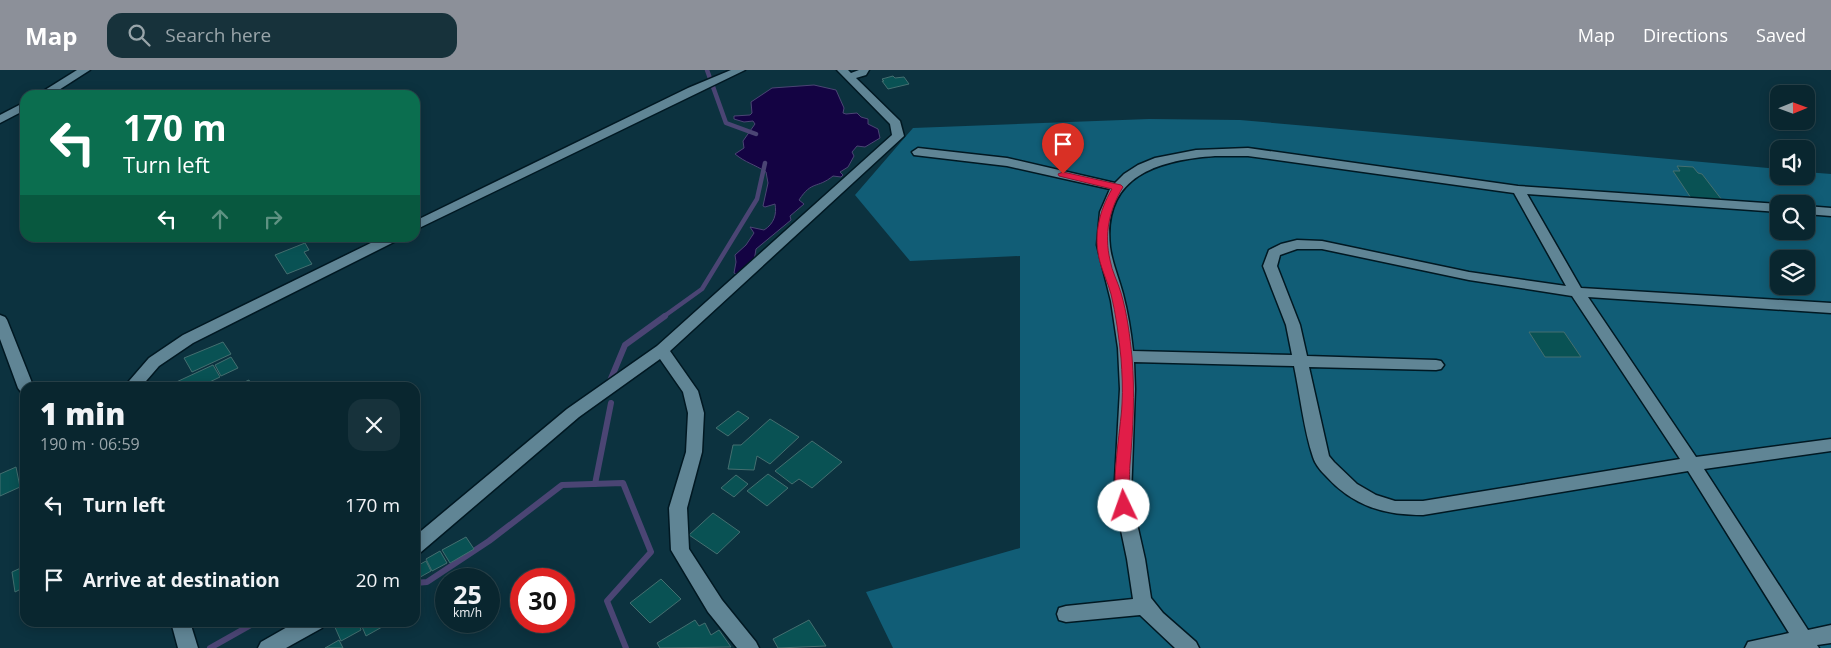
<!DOCTYPE html>
<meta charset="utf-8">
<style>
body{margin:0;font-family:"Open Sans",sans-serif;background:#17323b;color:#f1f3f6;height:100vh;display:flex;flex-direction:column;font-size:19px;white-space:nowrap}
*{box-sizing:border-box;margin:0}
p{font-size:16px;color:#99a5aa}
.icon{flex:none;width:28px;height:28px;fill:none;stroke:currentColor;stroke-width:2;stroke-linecap:round;stroke-linejoin:round}
.map{position:relative;flex:1;overflow:hidden}
.sheet{position:absolute;left:20px;top:312px;width:400px;height:245px;display:flex;flex-direction:column;background:#09262f;border-radius:15px;box-shadow:0 2px 12px #0003,0 0 0 1px #29434b}
.sheet>*{flex:none}
.guide{position:absolute;left:20px;top:20px;width:400px;height:152px;border-radius:15px;box-shadow:0 2px 12px #0003,0 0 0 1px #29434b;background:#0b6e4f;color:#fff;overflow:hidden}
.needle{width:32px;rotate:89deg}
.fabs{position:absolute;left:1770px;top:15px;display:grid;gap:10px}
.fabs a{display:grid;place-items:center;width:45px;height:45px;border-radius:10px;background:#09262f;box-shadow:0 2px 12px #0003,0 0 0 1px #29434b;font-size:25px}
.speed{position:absolute;left:435px;top:498px;display:flex;gap:10px;font-size:25px;font-weight:700;text-align:center}
.speed>*{display:grid;place-content:center;width:65px;height:65px;border-radius:50%;background:#09262f;box-shadow:0 2px 12px #0003,0 0 0 1px #29434b;line-height:1}
.speed small{font-size:12px;font-weight:400}
.speed .limit{border:8px solid #d22;background:#fff;color:#111}
.pin{position:absolute;display:grid;place-items:center;width:42px;height:42px;color:#fff;margin:-51px -21px;border-radius:50% 50% 50% 0;rotate:-45deg;box-shadow:0 0 5px #0007}
.pin .icon{rotate:45deg}
.me{position:absolute;width:55px;margin:-28px;rotate:357deg;stroke-linejoin:round;filter:drop-shadow(0 0 4px #0008)}
.turn{display:flex;align-items:center;gap:18px;height:105px;padding:0 20px;font-size:22px}
.turn .icon{width:65px;height:65px;stroke-width:2.5}
.turn b{display:block;font-size:35px;line-height:42px}
.lanes{display:flex;align-items:center;height:48px;padding:0 20px;background:#0003;justify-content:center;gap:25px;direction:ltr}
.lanes .off{opacity:.35}
.round{display:grid;place-items:center;flex:none;width:52px;height:52px;border-radius:15px;background:#17323b}
.overview{display:flex;align-items:center;justify-content:space-between;height:85px;padding:0 20px}
h1{font-size:30px;font-weight:800;line-height:38px}
ul{padding:0;list-style:none}
li{display:flex;align-items:center;gap:15px;height:75px;padding:0 20px}
li div{flex:1}
li b{display:block;font-size:19px}
li em{font-style:normal}
header{display:flex;align-items:center;gap:30px;box-sizing:border-box;height:70px;padding:0 25px;background:#8c9099;color:#fff}
header strong{font-size:24px}
nav{display:flex;gap:28px;margin-inline-start:auto;font-size:18px}
.search{width:350px;height:45px;background:#17323b;display:flex;align-items:center;gap:12px;box-sizing:border-box;padding:0 18px;border-radius:15px;color:#99a5aa;font-size:19px}
.map>svg:first-child{display:block}
.green{fill:#115d76;fill-rule:evenodd}
.water{fill:#140343;stroke:#4b4574}
.lines{fill:none;stroke-linecap:round;stroke-linejoin:round}
.stream-far1{stroke:#4b4574;stroke-width:4.5}
.stream{stroke:#4b4574;stroke-width:6}
.building{fill:#095254;stroke:#446f70}
.street-casing{stroke:#001822;stroke-width:3}
.secondary-casing{stroke:#001822;stroke-width:3}
.street{fill:#608595;fill-rule:evenodd}
.secondary{fill:#608595;fill-rule:evenodd}
.route{fill:#e11d48;stroke:#92132f}
</style>
<header>
<strong>Map</strong>
<div class="search"><svg class="icon" aria-label="search" viewBox="0 0 24 24"><circle cx="10" cy="10" r="6"/><path d="M15 15l6 6"/></svg>Search here</div>
<nav><a>Map</a><a>Directions</a><a>Saved</a></nav>
</header>
<div class="map">
<svg width="1831" height="578" viewBox="0 0 1831 578">
<rect width="100%" height="100%" fill="#0c323f"/>
<!-- green -->
<path class="green" d="M1149 49 1240 50 1319 57 1779 99V106H1806V102L1831 104V578H893L866 522 1020 478V186L910 191 855 125 913 58ZM1779 134H1806V161H1779ZM1779 189H1806V216H1779Z"/>
<!-- water -->
<path class="water" d="M814 15 836 20 844 38 843 43 846 44 857 43 861 47 868 49V54L878 59 880 68 865 77 857 76 852 82 854 86 848 97 840 102 843 105 841 107 833 106C817 119 812 110 799 130L804 134 790 146 791 150 756 179 754 191 740 206 734 203 736 192 735 185 746 175 754 163 750 157 764 160C774 154 777 144 775 134L765 137 763 136 768 113 766 102C754 94 746 93 735 84L744 78 743 71 755 54 753 51 744 52 734 49V46L750 45 752 43 751 32 772 18Z"/>
<g class="lines">
<!-- stream-far1 -->
<g class="stream-far1">
<path d="M707 0 726 53 756 64"/>
<path d="M663 247 702 219 757 129 765 93"/>
</g>
<!-- stream -->
<g class="stream">
<path d="M610 311 625 275 665 246"/>
<path d="M595 414 611 333"/>
<path d="M415 513 427 512 489 471 562 415 623 413 651 482 607 531 626 578"/>
<path d="M210 578 256 552"/>
</g>
</g>
<!-- building -->
<g class="building">
<path d="M893 6 895 8 904 7 909 14 888 19 882 11H884L882 9Z"/>
<path d="M1677 96 1693 97 1698 103 1702 104 1722 130 1691 128 1673 101H1680Z"/>
<path d="M305 173 309 180 304 182 312 194 287 204 275 185Z"/>
<path d="M1529 262H1564L1581 287H1545Z"/>
<path d="M223 272 231 284 192 302 184 288Z"/>
<path d="M231 287 238 298 221 306 215 295Z"/>
<path d="M213 295 220 307 197 318H174L172 314Z"/>
<path d="M249 310 252 318H231Z"/>
<path d="M738 341 749 348 728 366 716 358Z"/>
<path d="M770 349 799 367 770 394 757 386 754 400 728 399 733 375H741Z"/>
<path d="M812 371 842 392 812 418 799 409 792 414 775 401Z"/>
<path d="M16 397 20 417 0 426V404Z"/>
<path d="M768 404 788 418 767 436 747 421Z"/>
<path d="M736 405 748 414 734 427 721 418Z"/>
<path d="M713 443 740 462 717 484 689 465Z"/>
<path d="M466 467 474 479 450 493 442 480Z"/>
<path d="M440 481 447 493 432 501 426 489Z"/>
<path d="M426 491 431 501 415 510V497Z"/>
<path d="M25 496V517L15 522 12 502Z"/>
<path d="M661 509 681 529 650 553 630 533Z"/>
<path d="M695 550 699 556 705 553 711 565 719 560 731 577 660 578 657 573Z"/>
<path d="M809 550 826 576 778 578 773 569Z"/>
<path d="M337 552H358L361 560 341 571 334 555Z"/>
<path d="M360 552H391L366 566Z"/>
<path d="M339 570 343 578H325Z"/>
</g>
<g class="lines">
<!-- street casing -->
<g class="street-casing">
<g id="street">
<path d="M77 0H90L51 25H37Z"/>
<path d="M837 0H848L851 3 859 0H869L866 5 856 8 900 51 904 66 670 281 698 321 704 343 702 382 687 438 689 479 722 530 756 572 759 578H737L708 542 671 480 669 438 686 382 688 343 683 322 660 289 579 347 421 482 415 484V466L567 339 657 276 892 65 890 54Z"/>
<path d="M25 32V40L0 53V45Z"/>
<path d="M918 78 1007 88 1115 113 1124 104 1138 95 1155 88 1196 80 1248 78 1518 116 1779 134V142L1527 124 1581 218 1831 233V243L1588 227 1696 387 1831 369V381L1704 399 1808 560 1831 555V573L1817 575 1819 578H1745L1748 572 1789 563 1688 401 1423 445C1384 445 1353 436 1326 406 1321 401 1315 394 1313 387 1304 361 1300 324 1294 296L1134 292 1135 319 1131 427 1145 489 1151 528 1163 543 1196 572 1199 578H1175L1140 545 1066 552 1059 550 1057 544 1059 538 1066 536 1133 529 1127 489 1114 427 1120 319 1118 278 1111 231 1097 175 1100 142 1110 119 1007 96 914 85 912 82ZM1215 86H1248L1514 123 1566 216 1469 202 1322 171 1297 170 1281 174 1269 180 1263 196 1286 255 1292 285 1133 281C1131 262 1128 243 1123 224 1119 208 1112 193 1110 177 1102 106 1158 90 1215 86ZM1297 179H1322L1469 210 1572 226 1680 389 1423 431H1395L1376 425 1357 414 1334 392 1329 386 1309 297 1436 300 1441 299 1444 295 1441 291 1436 290 1307 286 1300 255 1277 196 1280 185Z"/>
<path d="M1806 136 1831 138V146L1806 144Z"/>
<path d="M0 245 5 247 7 250 34 318H25V323L21 322 18 318 0 269Z"/>
<path d="M171 552H190L198 578H178Z"/>
<path d="M296 552H324L322 558 286 578H258L261 572Z"/>
</g>
</g>
<!-- secondary casing -->
<g class="secondary-casing">
<g id="secondary">
<path d="M731 0H745L415 160V151L688 18Z"/>
<path d="M381 168H398L396 171 193 273 159 296 140 318H123L149 288 183 265Z"/>
</g>
</g>
<!-- street -->
<use href="#street" class="street"/>
<!-- secondary -->
<use href="#secondary" class="secondary"/>
</g>
<!-- route -->
<path class="route" d="M1063 102 1121 115 1123 117C1109 140 1104 164 1110 190 1112 202 1118 212 1121 223 1127 243 1130 267 1132 287 1135 323 1133 359 1130 394 1129 403 1130 436 1128 440L1124 441 1119 440C1109 420 1121 359 1122 334 1123 319 1122 303 1121 288 1119 268 1116 244 1111 224 1108 213 1103 203 1100 192 1093 166 1099 141 1112 119L1059 106 1058 104Z"/>
</svg>
<div class="fabs">
<a><svg class="needle" viewBox="-14 -14 28 28"><path d="M0-13l5 13h-10z" fill="#e53935"/><path d="M0 13l5-13h-10z" fill="#99a5aa"/></svg></a>
<a><svg class="icon" aria-label="sound" viewBox="0 0 24 24"><path d="M4 9h4l5-4v14l-5-4H4zM17 9q2 3 0 6"/></svg></a>
<a><svg class="icon" aria-label="search" viewBox="0 0 24 24"><circle cx="10" cy="10" r="6"/><path d="M15 15l6 6"/></svg></a>
<a><svg class="icon" aria-label="layers" viewBox="0 0 24 24"><path d="M12 4l9 5-9 5-9-5zM3 14l9 5 9-5"/></svg></a>
</div>
<div class="speed"><div>25<small>km/h</small></div><div class="limit">30</div></div>
<div class="pin" style="left:1063px;top:104px;background:#d93025"><svg class="icon" aria-label="arrive" viewBox="0 0 24 24"><path d="M6 21V4h12l-3 4 3 4H6"/></svg></div>
<svg class="me" style="left:1124px;top:436px" viewBox="-20 -20 40 40"><circle r="19" fill="#fff"/><path d="M0-13L10 11 0 6-10 11z" fill="#e11d48"/></svg>
<div class="guide">
<div class="turn"><svg class="icon" aria-label="left" viewBox="0 0 24 24"><path d="M17 20v-9H6M10 6l-5 5 5 5"/></svg><div><b>170 m</b>Turn left</div></div>
<div class="lanes"><svg class="icon" aria-label="left" viewBox="0 0 24 24"><path d="M17 20v-9H6M10 6l-5 5 5 5"/></svg><svg class="icon off" aria-label="ahead" viewBox="0 0 24 24"><path d="M12 20V5M6 11l6-6 6 6"/></svg><svg class="icon off" aria-label="right" viewBox="0 0 24 24"><path d="M7 20v-9h11M14 6l5 5-5 5"/></svg></div>
</div>
<section class="sheet">
<div class="overview"><div><h1>1 min</h1><p>190 m · 06:59</p></div><a class="round"><svg class="icon" aria-label="close" viewBox="0 0 24 24"><path d="M6 6l12 12M18 6L6 18"/></svg></a></div>
<ul>
<li><svg class="icon" aria-label="left" viewBox="0 0 24 24"><path d="M17 20v-9H6M10 6l-5 5 5 5"/></svg><div><b>Turn left</b></div><em>170 m</em></li>
<li><svg class="icon" aria-label="arrive" viewBox="0 0 24 24"><path d="M6 21V4h12l-3 4 3 4H6"/></svg><div><b>Arrive at destination</b></div><em>20 m</em></li>
</ul>
</section>
</div>
